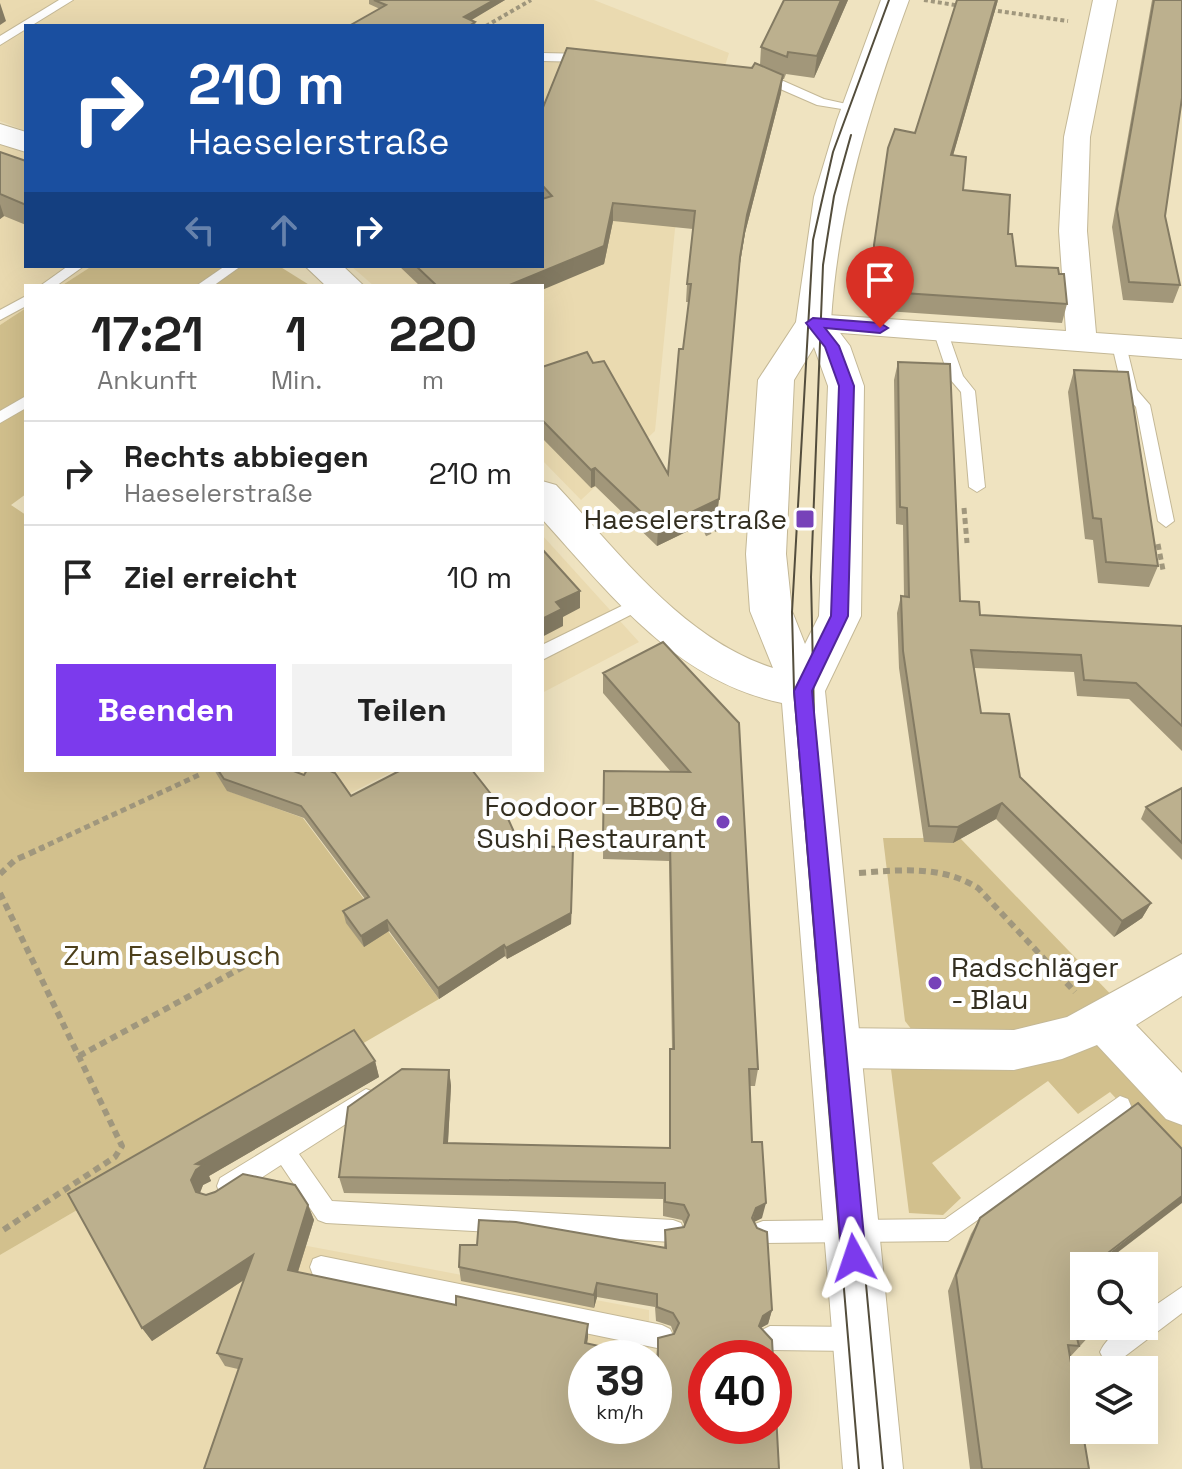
<!DOCTYPE html>
<html lang="de">
<meta charset="utf-8">
<style>
body{margin:0;font-family:"Space Grotesk",sans-serif;background:#f2f2f2;color:#222;height:100vh;display:flex;flex-direction:column;font-size:30px;white-space:nowrap}
*{box-sizing:border-box;margin:0}
p{font-size:26px;color:#767676}
.icon{flex:none;width:44px;height:44px;fill:none;stroke:currentColor;stroke-width:2;stroke-linecap:round;stroke-linejoin:round}
.map{position:relative;flex:1;overflow:hidden}
.panel{position:absolute;left:24px;top:284px;width:520px;height:488px;display:flex;flex-direction:column;background:#fff;border-radius:0px;box-shadow:0 8px 32px #0002}
.panel>*{flex:none}
.top-card{position:absolute;left:24px;top:24px;width:520px;height:244px;border-radius:0px;box-shadow:0 8px 32px #0002;background:#1a4fa0;color:#fff;overflow:hidden}
.fabs{position:absolute;left:1070px;top:1252px;display:grid;gap:16px}
.fabs a{display:grid;place-items:center;width:88px;height:88px;border-radius:0px;background:#fff;box-shadow:0 8px 32px #0002;font-size:40px}
.speed{position:absolute;left:568px;top:1340px;display:flex;gap:16px;font-size:40px;font-weight:700;text-align:center}
.speed>*{display:grid;place-content:center;width:104px;height:104px;border-radius:50%;background:#fff;box-shadow:0 8px 32px #0002;line-height:1}
.speed small{font-size:20px;font-weight:400}
.speed .limit{border:12px solid #d22;background:#fff;color:#111}
.pin{position:absolute;display:grid;place-items:center;width:68px;height:68px;color:#fff;margin:-82px -34px;border-radius:50% 50% 50% 0;rotate:-45deg;box-shadow:0 0 8px #0007}
.pin .icon{rotate:45deg}
.me{position:absolute;width:88px;margin:-44px;rotate:355deg;stroke-linejoin:round;filter:drop-shadow(0 0 6px #0008)}
.turn{display:flex;align-items:center;gap:28px;height:168px;padding:0 32px;font-size:36px}
.turn .icon{width:104px;height:104px;stroke-width:2.5}
.turn b{display:block;font-size:56px;line-height:68px}
.lanes{display:flex;align-items:center;height:76px;padding:0 32px;background:#0003;justify-content:center;gap:40px;direction:ltr}
.lanes .off{opacity:.35}
.eta{display:flex;justify-content:space-evenly;align-items:center;height:136px;text-align:center}
.eta b{font-size:48px;font-weight:600;line-height:56px}
.button{display:flex;gap:16px;margin-top:auto;padding:16px 32px}
.button a{flex:1;height:92px;border-radius:0px;background:#7c3aed;color:#fff;font-size:32px;font-weight:600;line-height:92px;text-align:center}
.button a+a{background:#f2f2f2;color:#222}
ul{padding:0;list-style:none}
li{display:flex;align-items:center;gap:24px;height:104px;padding:0 32px;border-top:2px solid #e0e0e0}
li div{flex:1}
li b{display:block;font-size:30px}
li em{font-style:normal}
.map>svg:first-child{display:block}
.built{fill:#eadab0}
.green{fill:#d2c08d}
.lines{fill:none;stroke-linecap:round;stroke-linejoin:round}
.lane-casing{stroke:#c4b896;stroke-width:2}
.street-casing{stroke:#c4b896;stroke-width:2}
.secondary-casing{stroke:#c4b896;stroke-width:2}
.path-far2{stroke:#a0977d;stroke-width:4;stroke-dasharray:4 3;stroke-linecap:butt}
.path-far1{stroke:#a0977d;stroke-width:5;stroke-dasharray:6 4;stroke-linecap:butt}
.path{stroke:#a0977d;stroke-width:6;stroke-dasharray:7 5;stroke-linecap:butt}
.lane{fill:#fff;fill-rule:evenodd}
.street{fill:#fff;fill-rule:evenodd}
.secondary{fill:#fff;fill-rule:evenodd}
.tram{stroke:#534d3c;stroke-width:2}
.wall{fill:#a2977a}
.shaded-wall{fill:#847b63}
.building{fill:#bcb08e;stroke:#847b63;stroke-width:2;fill-rule:evenodd}
.route{fill:#7c3aed;stroke:#51269a;stroke-width:2}
.poi-dot{fill:#7742b9;stroke:#fff;stroke-width:3}
.labels{text-anchor:middle;stroke-width:8;stroke-linejoin:round;paint-order:stroke}
.poi-label{font-size:28px;fill:#332e20;stroke:#fff;text-anchor:end}
.park-label{font-size:28px;fill:#4d401c;stroke:#fff}
</style>
<div class="map">
<svg width="1182" height="1469" viewBox="0 0 1182 1469">
<rect width="100%" height="100%" fill="#efe3c0"/>
<!-- built -->
<g class="built">
<path d="M0 0H594L729 53 675 229 655 431 581 500 542 460V286H374L351 266H542V26H26V131L0 121Z"/>
<path d="M0 144 26 153V266H92L61 286H26V308L0 325Z"/>
<path d="M542 535 639 642 542 693Z"/>
<path d="M214 770H395L303 818 227 791Z"/>
<path d="M127 1181 152 1217 649 1310V1358H586V1426L651 1469H0V1255Z"/>
</g>
<!-- green -->
<g class="green">
<path d="M92 266H279L311 286H61Z"/>
<path d="M26 308V494L11 505 26 515V770H214L228 791 303 818 439 999 0 1255V325Z"/>
<path d="M883 838H960L1121 1005 1035 1038 912 1030 905 1021Z"/>
<path d="M1104 1044 1182 1126V1169L1110 1092 1078 1114 1048 1081 932 1163 961 1198 943 1215 909 1213 890 1061 1049 1057Z"/>
</g>
<g class="lines">
<!-- lane casing -->
<g class="lane-casing">
<g id="lane">
<path d="M59 0H73L0 45V36Z"/>
<path d="M542 53 587 54 593 58 587 62 542 61Z"/>
<path d="M755 72H763L824 99 860 107 854 111 817 105 755 78Z"/>
<path d="M68 266H84L56 286H40Z"/>
<path d="M225 266H241L213 286H196Z"/>
<path d="M26 296V306L0 320V310Z"/>
<path d="M941 328 948 333 963 376 975 391 985 487 977 492 969 487 961 392 949 378 934 333Z"/>
<path d="M1119 340 1126 345 1137 390 1150 405 1174 521 1166 527 1158 521 1136 407 1123 392 1112 345Z"/>
<path d="M26 396V408L0 423V411Z"/>
<path d="M644 595 650 597 652 601 650 605 542 660V645Z"/>
<path d="M366 1089 374 1092 377 1099 374 1106 299 1154 332 1201 673 1220 681 1223 684 1231 681 1239 673 1242 326 1223 318 1220 281 1165 236 1194 228 1197 220 1194 217 1186 220 1178Z"/>
<path d="M1120 1096 1128 1099 1131 1106 1128 1113 948 1241 763 1243 755 1240 752 1232 755 1224 763 1221 945 1219Z"/>
<path d="M321 1256 662 1325 670 1329 674 1337 670 1345 662 1349 321 1278 313 1275 310 1267 313 1259Z"/>
<path d="M1182 1287V1313L1120 1360 1112 1364 1104 1360 1100 1352C1108 1334 1126 1326 1144 1326V1313Z"/>
<path d="M770 1326 855 1327 863 1331 867 1339 863 1347 855 1351 770 1350 762 1346 758 1338 762 1330Z"/>
</g>
</g>
<!-- street casing -->
<g class="street-casing">
<g id="street">
<path d="M1093 0H1117L1090 137 1087 231 1096 333 1182 339V359L802 330 798 323 802 316 813 314 1066 331 1059 231 1064 137Z"/>
<path d="M1182 954V996L1136 1025 1182 1073V1125L1166 1119 1097 1045 1062 1059 1014 1070 834 1068 818 1062 812 1048 818 1034 834 1028 1014 1030 1067 1017Z"/>
</g>
</g>
<!-- secondary casing -->
<g class="secondary-casing">
<g id="secondary">
<path d="M881 0H909C870 106 838 208 831 321L850 346 864 386 861 616 825 691 903 1469H843L782 703C676 681 611 595 542 519V481L556 485C618 551 682 639 773 668L750 611 746 554 758 380 796 322 814 197 837 120ZM814 347 828 386 819 616 805 644 792 611 786 554 794 380Z"/>
<path d="M0 124 26 132V152L0 144Z"/>
<path d="M305 266H343L364 286H326Z"/>
</g>
</g>
<!-- path-far2 -->
<g class="path-far2">
<path d="M924 0 961 6"/>
<path d="M991 10 1068 21"/>
<path d="M486 26 531 0"/>
</g>
<!-- path-far1 -->
<g class="path-far1">
<path d="M964 508 967 543"/>
<path d="M705 534 729 523"/>
<path d="M1158 544 1163 570"/>
<path d="M39 849 201 774"/>
</g>
<!-- path -->
<g class="path">
<path d="M859 873C901 870 941 865 978 888L1075 992"/>
<path d="M0 874 15 860 44 847"/>
<path d="M0 893 122 1146 115 1157 0 1232"/>
<path d="M79 1056 278 948"/>
</g>
<!-- lane -->
<use href="#lane" class="lane"/>
<!-- street -->
<use href="#street" class="street"/>
<!-- secondary -->
<use href="#secondary" class="secondary"/>
<!-- tram -->
<g class="tram">
<path d="M851 135 834 196 823 265 811 577 814 718 883 1469"/>
<path d="M859 1469 794 690 792 612 813 240 833 152 889 0"/>
</g>
</g>
<!-- wall -->
<g class="wall">
<path d="M369 0H505L470 20 475 22 476 26H349L380 9 369 4Z"/>
<path d="M784 0H848L814 78 786 74 784 79H782L781 93 745 233 738 275 717 517 657 546 595 486 591 488 542 438V367L593 363 668 474 689 302H686L687 284 693 229 613 221 604 264 542 286H420L399 266H542V110L760 65 761 47Z"/>
<path d="M998 0 953 155 963 190 1008 234 1016 266 1067 304 1062 323 871 310V264L888 148 915 133Z"/>
<path d="M1152 0H1182L1165 216 1180 285 1173 303 1123 300 1112 227Z"/>
<path d="M0 152 26 161V225L4 216 0 219Z"/>
<path d="M898 362 960 601 980 615 1182 626V751L1129 699 1077 696 1074 672 974 668 981 713 1020 777 1151 903 1142 918 1114 937 996 819 953 843 924 842 899 668 897 613 901 596H904L903 525 896 524 894 380Z"/>
<path d="M1074 370 1158 566 1149 587 1098 583 1093 540 1085 539 1068 392Z"/>
<path d="M663 642 758 1069 755 1086H750L752 1142 762 1218 754 1222 772 1310 768 1324 760 1328 773 1358 238 1369 225 1366 217 1353 244 1280 152 1341 142 1328 68 1194 375 1061 379 1077 209 1176 211 1181 203 1185 200 1193 206 1195 308 1205 314 1220 298 1272 588 1337 587 1343 656 1358 658 1338 674 1334 671 1326 656 1321 655 1307 597 1297 594 1308 461 1281 459 1267 664 1248 665 1230 684 1227 685 1226 682 1220 663 1216V1199L344 1193 339 1177 449 1070 451 1086 448 1143 669 1148V1066L670 1049H672L669 861 603 859 604 771 671 772 603 693V673Z"/>
<path d="M214 770H291L351 796 519 843 573 860 571 924 507 959 505 956 439 999 389 931 364 947 346 923 343 911 365 899 304 818 227 791Z"/>
<path d="M1182 788V860L1141 819 1146 807Z"/>
<path d="M980 1218 1084 1266 1092 1333 1070 1357 1089 1469H970L948 1291 971 1234Z"/>
</g>
<!-- shaded-wall -->
<g class="shaded-wall">
<path d="M494 0H505L465 24 464 17Z"/>
<path d="M841 0H848L814 78 817 56Z"/>
<path d="M996 0H998L948 173 951 155Z"/>
<path d="M0 3 6 21 0 25Z"/>
<path d="M783 75 781 93 745 233 738 275 747 215Z"/>
<path d="M613 203V221L604 264 542 290V286H507Z"/>
<path d="M0 204 4 216 0 219Z"/>
<path d="M595 468V486L591 488V470Z"/>
<path d="M719 499 717 517 657 546 658 528Z"/>
<path d="M580 591V608L563 617V626L542 637V619L556 602Z"/>
<path d="M1002 803 996 819 953 843 958 827Z"/>
<path d="M573 860 571 924 507 959 506 948Z"/>
<path d="M1151 903 1142 918 1114 937 1122 921Z"/>
<path d="M387 920 389 931 364 947 361 936Z"/>
<path d="M504 945 505 956 439 999 438 988Z"/>
<path d="M375 1061 379 1077 209 1176 211 1181 203 1185 199 1195 196 1192 191 1180 196 1170V1164Z"/>
<path d="M449 1070 451 1086 447 1159 444 1143Z"/>
<path d="M1182 1196V1203L1100 1266H1093Z"/>
<path d="M766 1203 762 1218 752 1223 749 1233 756 1208Z"/>
<path d="M308 1205 314 1220 294 1284 288 1270Z"/>
<path d="M253 1255 260 1269 152 1341 142 1328Z"/>
<path d="M597 1283V1297L594 1308V1295Z"/>
<path d="M772 1310 768 1324 759 1329 755 1339 763 1316Z"/>
<path d="M588 1324V1337L585 1355V1343Z"/>
</g>
<!-- building -->
<g class="building">
<path d="M374 0H494L464 17 475 22 469 26H349L386 5Z"/>
<path d="M784 0H841L817 56 788 52 787 57 761 47Z"/>
<path d="M957 0H996L951 155 966 157 963 190 1010 195 1008 234H1012L1016 266 1058 268 1059 274H1064L1067 304 874 291V245L888 148 895 129 915 133Z"/>
<path d="M1154 0H1182V98L1165 216 1180 285 1129 282 1117 209Z"/>
<path d="M567 48 752 68 755 63 783 75 747 215 740 257 719 499 658 528 595 468 591 470 542 420V367L587 352 593 363 604 361 668 474 679 349H683L691 284H687L695 211 613 203 604 246 507 286H437L416 266H542V199L552 196 542 185V110Z"/>
<path d="M0 152 26 161V205L0 194Z"/>
<path d="M898 362 950 364 960 601 979 602 980 615 1182 626V726L1136 683 1084 680 1081 655 971 650 981 713 1009 714 1020 777 1151 903 1122 921 1002 803 958 827 929 826 903 651 901 596 909 597 907 508 900 507Z"/>
<path d="M1074 370 1128 372 1158 566 1106 562 1101 519 1093 518Z"/>
<path d="M542 549 580 591 556 602 562 609 542 619Z"/>
<path d="M663 642 739 723 758 1069H749L752 1142H762L766 1203 756 1208 752 1218 757 1228 767 1232 772 1310 763 1316 759 1326 772 1340 773 1358H706V1426H774V1377L779 1469H204L242 1359 217 1353 253 1255 142 1328 68 1194 354 1030 375 1061 196 1164 203 1165 196 1170 191 1180 196 1192 206 1195 215 1192 243 1174 295 1185 308 1205 288 1270 456 1305V1296L588 1324 585 1343 658 1359V1338L674 1334 679 1323 673 1313 657 1307V1294L597 1283 594 1295 459 1267 460 1245H477L479 1220 516 1222 666 1248 665 1230 684 1227 689 1215 684 1205 665 1202V1183L339 1177 348 1107 402 1069 449 1070 444 1143 670 1148V1049H674L670 842 603 840 604 771 690 772 603 673ZM586 1358H654V1426H586Z"/>
<path d="M218 770H291L304 775 307 770H328L335 773 351 796 401 770H472L505 812 519 843 573 849 571 913 506 948 504 945 438 988 387 920 361 936 343 911 369 897 301 806 224 779Z"/>
<path d="M1182 788V843L1146 807Z"/>
<path d="M1138 1103 1182 1149V1196L1095 1263 1097 1266H1084V1326H1094L1092 1333 1076 1334 1079 1346 1068 1345 1089 1469H982L956 1275 980 1218Z"/>
</g>
<!-- route -->
<path class="route" d="M813 318 880 323 888 328 880 333 825 328 839 346 854 386 848 616 812 691 866 1258 862 1266 854 1269 846 1266 842 1258 794 691 831 616 839 386 825 347 806 323Z"/>
<!-- markers -->
<g class="poi-dot">
<rect x="795" y="509" width="20" height="20" rx="4"/>
<circle cx="723" cy="822" r="8"/>
<circle cx="935" cy="983" r="8"/>
</g>
<g class="labels">
<!-- poi labels -->
<g class="poi-label">
<text x="787" y="529">Haeselerstraße</text>
<text x="707" y="816">Foodoor – BBQ &amp;<tspan x="707" dy="32">Sushi Restaurant</tspan></text>
<text x="951" y="977" text-anchor="start">Radschläger<tspan x="951" dy="32">- Blau</tspan></text>
</g>
<!-- park labels -->
<g class="park-label">
<text x="172" y="965">Zum Faselbusch</text>
</g>
</g>
</svg>
<div class="fabs">
<a><svg class="icon" aria-label="search" viewBox="0 0 24 24"><circle cx="10" cy="10" r="6"/><path d="M15 15l6 6"/></svg></a>
<a><svg class="icon" aria-label="layers" viewBox="0 0 24 24"><path d="M12 4l9 5-9 5-9-5zM3 14l9 5 9-5"/></svg></a>
</div>
<div class="speed"><div>39<small>km/h</small></div><div class="limit">40</div></div>
<div class="pin" style="left:880px;top:328px;background:#d93025"><svg class="icon" aria-label="arrive" viewBox="0 0 24 24"><path d="M6 21V4h12l-3 4 3 4H6"/></svg></div>
<svg class="me" style="left:854px;top:1258px" viewBox="-20 -20 40 40"><path d="M0-17L14 15 0 8-14 15z" fill="#7c3aed" stroke="#fff" stroke-width="4"/></svg>
<div class="top-card">
<div class="turn"><svg class="icon" aria-label="right" viewBox="0 0 24 24"><path d="M7 20v-9h11M14 6l5 5-5 5"/></svg><div><b>210 m</b>Haeselerstraße</div></div>
<div class="lanes"><svg class="icon off" aria-label="left" viewBox="0 0 24 24"><path d="M17 20v-9H6M10 6l-5 5 5 5"/></svg><svg class="icon off" aria-label="ahead" viewBox="0 0 24 24"><path d="M12 20V5M6 11l6-6 6 6"/></svg><svg class="icon" aria-label="right" viewBox="0 0 24 24"><path d="M7 20v-9h11M14 6l5 5-5 5"/></svg></div>
</div>
<section class="panel">
<div class="eta">
<div><b>17:21</b><p>Ankunft</p></div>
<div><b>1</b><p>Min.</p></div>
<div><b>220</b><p>m</p></div>
</div>
<ul>
<li><svg class="icon" aria-label="right" viewBox="0 0 24 24"><path d="M7 20v-9h11M14 6l5 5-5 5"/></svg><div><b>Rechts abbiegen</b><p>Haeselerstraße</p></div><em>210 m</em></li>
<li><svg class="icon" aria-label="arrive" viewBox="0 0 24 24"><path d="M6 21V4h12l-3 4 3 4H6"/></svg><div><b>Ziel erreicht</b></div><em>10 m</em></li>
</ul>
<div class="button"><a>Beenden</a><a>Teilen</a></div>
</section>
</div>
